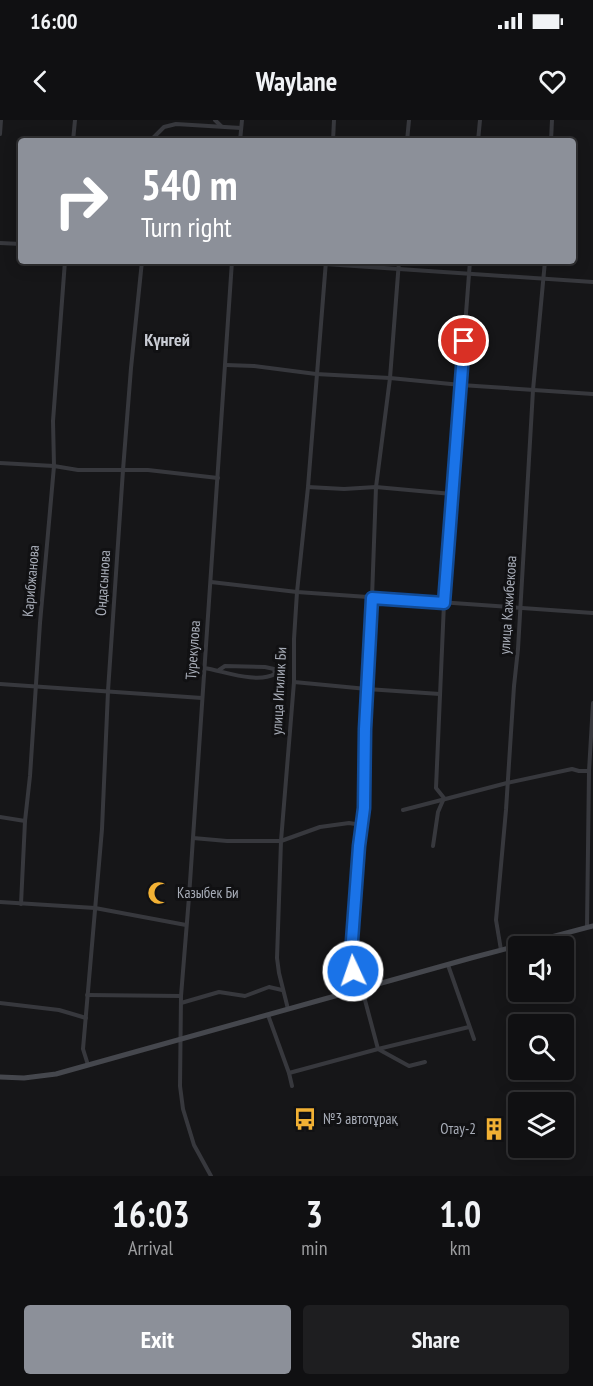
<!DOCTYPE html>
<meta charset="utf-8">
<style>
body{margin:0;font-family:"PT Sans Narrow",sans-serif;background:#1e1e20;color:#f1f3f6;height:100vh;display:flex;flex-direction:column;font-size:22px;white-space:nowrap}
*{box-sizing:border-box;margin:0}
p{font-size:20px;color:#9c9d9f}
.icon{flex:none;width:33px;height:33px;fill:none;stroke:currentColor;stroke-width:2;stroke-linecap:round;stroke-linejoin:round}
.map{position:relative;height:1056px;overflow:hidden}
.side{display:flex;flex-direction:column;background:#101012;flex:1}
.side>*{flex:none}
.top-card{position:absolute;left:18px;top:18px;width:558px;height:126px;border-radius:6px;box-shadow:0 3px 15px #0003,0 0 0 2px #303032;background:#8c9099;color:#fff;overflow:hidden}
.tools{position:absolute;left:508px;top:816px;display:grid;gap:12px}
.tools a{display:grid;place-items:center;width:66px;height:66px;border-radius:6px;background:#101012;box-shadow:0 3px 15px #0003,0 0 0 2px #303032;font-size:30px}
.pin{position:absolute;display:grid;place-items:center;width:51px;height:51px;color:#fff;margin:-26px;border:3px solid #fff;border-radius:50%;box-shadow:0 2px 6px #0007}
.me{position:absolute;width:66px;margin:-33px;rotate:357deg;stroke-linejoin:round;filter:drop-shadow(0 0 4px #0008)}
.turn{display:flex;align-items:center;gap:21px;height:126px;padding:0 24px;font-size:27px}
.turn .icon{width:78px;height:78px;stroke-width:2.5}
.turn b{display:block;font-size:42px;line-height:51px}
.eta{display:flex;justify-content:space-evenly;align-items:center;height:102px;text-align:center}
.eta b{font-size:36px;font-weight:700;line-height:42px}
.action{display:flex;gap:12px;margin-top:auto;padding:12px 24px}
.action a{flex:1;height:69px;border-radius:6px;background:#8c9099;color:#fff;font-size:24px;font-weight:700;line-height:69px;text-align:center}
.action a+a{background:#1e1e20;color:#f1f3f6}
.status{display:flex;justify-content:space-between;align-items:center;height:42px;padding:0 30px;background:#101012;direction:ltr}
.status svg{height:16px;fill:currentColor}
header{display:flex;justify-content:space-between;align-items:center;height:78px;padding:0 24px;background:#101012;font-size:27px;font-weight:700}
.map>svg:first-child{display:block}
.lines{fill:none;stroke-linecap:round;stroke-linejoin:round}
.minor{stroke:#37383d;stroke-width:4}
.secondary{stroke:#45474d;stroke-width:5}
.route-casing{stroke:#114b97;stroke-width:15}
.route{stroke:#1a73e8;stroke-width:10}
.labels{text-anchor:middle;stroke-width:6;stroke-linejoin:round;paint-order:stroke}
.street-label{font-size:15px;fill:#a8adb8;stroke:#111113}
.poi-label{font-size:15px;fill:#a8adb8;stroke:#111113;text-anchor:start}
.quarter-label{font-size:18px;font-weight:bold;fill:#c9ccd4;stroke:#111113}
</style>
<div class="status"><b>16:00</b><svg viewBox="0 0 49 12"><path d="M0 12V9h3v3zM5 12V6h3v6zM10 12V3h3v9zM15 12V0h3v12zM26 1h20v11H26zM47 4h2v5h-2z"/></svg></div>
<header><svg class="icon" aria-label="back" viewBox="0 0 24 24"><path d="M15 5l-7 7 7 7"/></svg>Waylane<svg class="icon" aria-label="heart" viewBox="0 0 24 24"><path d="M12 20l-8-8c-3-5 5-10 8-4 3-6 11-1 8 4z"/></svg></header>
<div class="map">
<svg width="593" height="1056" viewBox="0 0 593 1056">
<rect width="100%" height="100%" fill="#161618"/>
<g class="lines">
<!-- minor -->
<g class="minor">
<path d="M215 0 221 6"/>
<path d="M0 14 1 0"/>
<path d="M73 21 75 0"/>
<path d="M150 21 164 7 176 4 241 8"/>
<path d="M240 21 242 0"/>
<path d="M333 21 334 0"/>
<path d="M407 21 409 0"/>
<path d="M478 21 480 0"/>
<path d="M551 21 552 0"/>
<path d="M0 123 21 124"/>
<path d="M295 141 325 144 593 162"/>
<path d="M399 141 390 258 376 367 372 478 365 609 364 688 359 726 351 834 353 851 362 869 378 929 409 946 425 942"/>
<path d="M226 245 254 246 316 254 390 258 461 265 593 274"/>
<path d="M0 343 54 346 78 350H148L218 358"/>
<path d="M308 367 344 369 376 367 452 374"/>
<path d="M211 462 297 472 593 493"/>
<path d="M204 548C224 551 256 564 275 554L274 549 265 547 225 546 219 550"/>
<path d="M294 562 367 569 440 574"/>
<path d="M0 564 202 578"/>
<path d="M403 690 507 663 572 649 579 651H588"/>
<path d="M0 697 25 701"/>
<path d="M193 718 227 721H281L320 707 349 703 362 705"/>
<path d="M433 726 438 692 444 678 436 668 444 483 470 141"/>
<path d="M0 782 95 788 186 805"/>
<path d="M21 784 25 701 30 656 40 503 54 346 53 301 65 141"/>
<path d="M587 807 589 651 593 583"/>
<path d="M501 830 496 800 506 690 514 566 518 529 533 270 545 141"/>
<path d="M448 845 474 919"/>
<path d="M87 875 181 876"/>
<path d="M0 883 59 890 86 898"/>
<path d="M181 883 219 872 245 876 269 867 282 870"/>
<path d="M288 889 279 853 277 838 281 721 294 562V519L297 472 308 367 326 141"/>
<path d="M268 895 289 953 292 966"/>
<path d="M88 945 83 929 102 709 108 571 123 350 131 248 142 141"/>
<path d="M289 953 378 929 469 907"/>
<path d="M211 1056 194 1025 183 989 180 966 181 876 189 777 232 141"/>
</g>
<!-- secondary -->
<path class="secondary" d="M0 957 24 958 56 954 471 838 593 806"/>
</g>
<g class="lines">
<!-- route casing -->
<g class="route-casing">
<path id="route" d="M353 851 351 834 359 726 364 688 365 609 372 478 444 483 464 221"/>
</g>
<!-- route -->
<use href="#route" class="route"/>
</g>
<!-- icons -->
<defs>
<g id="mosque-bare" transform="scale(1.8)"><path d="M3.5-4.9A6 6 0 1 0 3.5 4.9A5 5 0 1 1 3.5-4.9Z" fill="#f2b134" stroke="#111113" stroke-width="2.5" paint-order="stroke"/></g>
<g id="bus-bare" transform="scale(1.8)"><path d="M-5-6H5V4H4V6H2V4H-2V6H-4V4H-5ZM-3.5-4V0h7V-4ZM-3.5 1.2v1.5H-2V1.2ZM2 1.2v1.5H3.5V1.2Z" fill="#f2b134" stroke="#111113" stroke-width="2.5" paint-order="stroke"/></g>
<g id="building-bare" transform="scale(1.8)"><path d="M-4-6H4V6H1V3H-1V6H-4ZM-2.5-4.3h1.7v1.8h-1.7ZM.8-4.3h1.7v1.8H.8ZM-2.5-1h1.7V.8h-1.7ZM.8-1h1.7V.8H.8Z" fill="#f2b134" stroke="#111113" stroke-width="2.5" paint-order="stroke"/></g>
</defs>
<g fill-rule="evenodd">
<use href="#mosque-bare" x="159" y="773"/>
<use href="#bus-bare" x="305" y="999"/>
<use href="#building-bare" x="494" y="1009"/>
</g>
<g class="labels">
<!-- street labels -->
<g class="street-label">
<text transform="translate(31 461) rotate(-85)" y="5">Карибжанова</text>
<text transform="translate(103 463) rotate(-86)" y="5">Ондасынова</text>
<text transform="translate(508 485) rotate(-86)" y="5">улица Кажибекова</text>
<text transform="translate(193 530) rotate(-86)" y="5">Турекулова</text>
<text transform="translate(279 571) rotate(-87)" y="5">улица Игилик Би</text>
</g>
<!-- poi labels -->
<g class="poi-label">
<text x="177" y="778">Казыбек Би</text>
<text x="323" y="1004">№3 автотұрақ</text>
<text x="476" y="1014" text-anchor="end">Отау-2</text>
</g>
<!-- quarter labels -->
<g class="quarter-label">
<text x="167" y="226">Күнгей</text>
</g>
</g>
</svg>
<div class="tools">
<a><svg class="icon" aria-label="sound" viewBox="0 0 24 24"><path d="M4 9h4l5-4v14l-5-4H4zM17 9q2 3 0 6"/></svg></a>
<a><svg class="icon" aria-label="search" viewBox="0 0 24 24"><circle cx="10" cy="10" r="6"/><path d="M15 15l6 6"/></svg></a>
<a><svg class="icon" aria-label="layers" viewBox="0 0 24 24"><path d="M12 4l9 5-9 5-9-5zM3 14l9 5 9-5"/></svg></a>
</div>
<div class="pin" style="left:464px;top:221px;background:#d93025"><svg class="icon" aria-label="arrive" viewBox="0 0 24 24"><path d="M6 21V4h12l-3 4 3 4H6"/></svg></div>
<svg class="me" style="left:353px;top:851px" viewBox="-20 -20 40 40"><circle r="17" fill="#1a73e8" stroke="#fff" stroke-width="3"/><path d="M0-11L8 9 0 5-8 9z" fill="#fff"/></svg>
<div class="top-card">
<div class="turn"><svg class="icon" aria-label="right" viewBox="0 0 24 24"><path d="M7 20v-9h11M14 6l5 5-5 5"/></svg><div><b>540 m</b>Turn right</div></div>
</div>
</div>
<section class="side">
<div class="eta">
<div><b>16:03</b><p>Arrival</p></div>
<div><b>3</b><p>min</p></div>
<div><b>1.0</b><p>km</p></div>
</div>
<div class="action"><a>Exit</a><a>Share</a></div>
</section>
